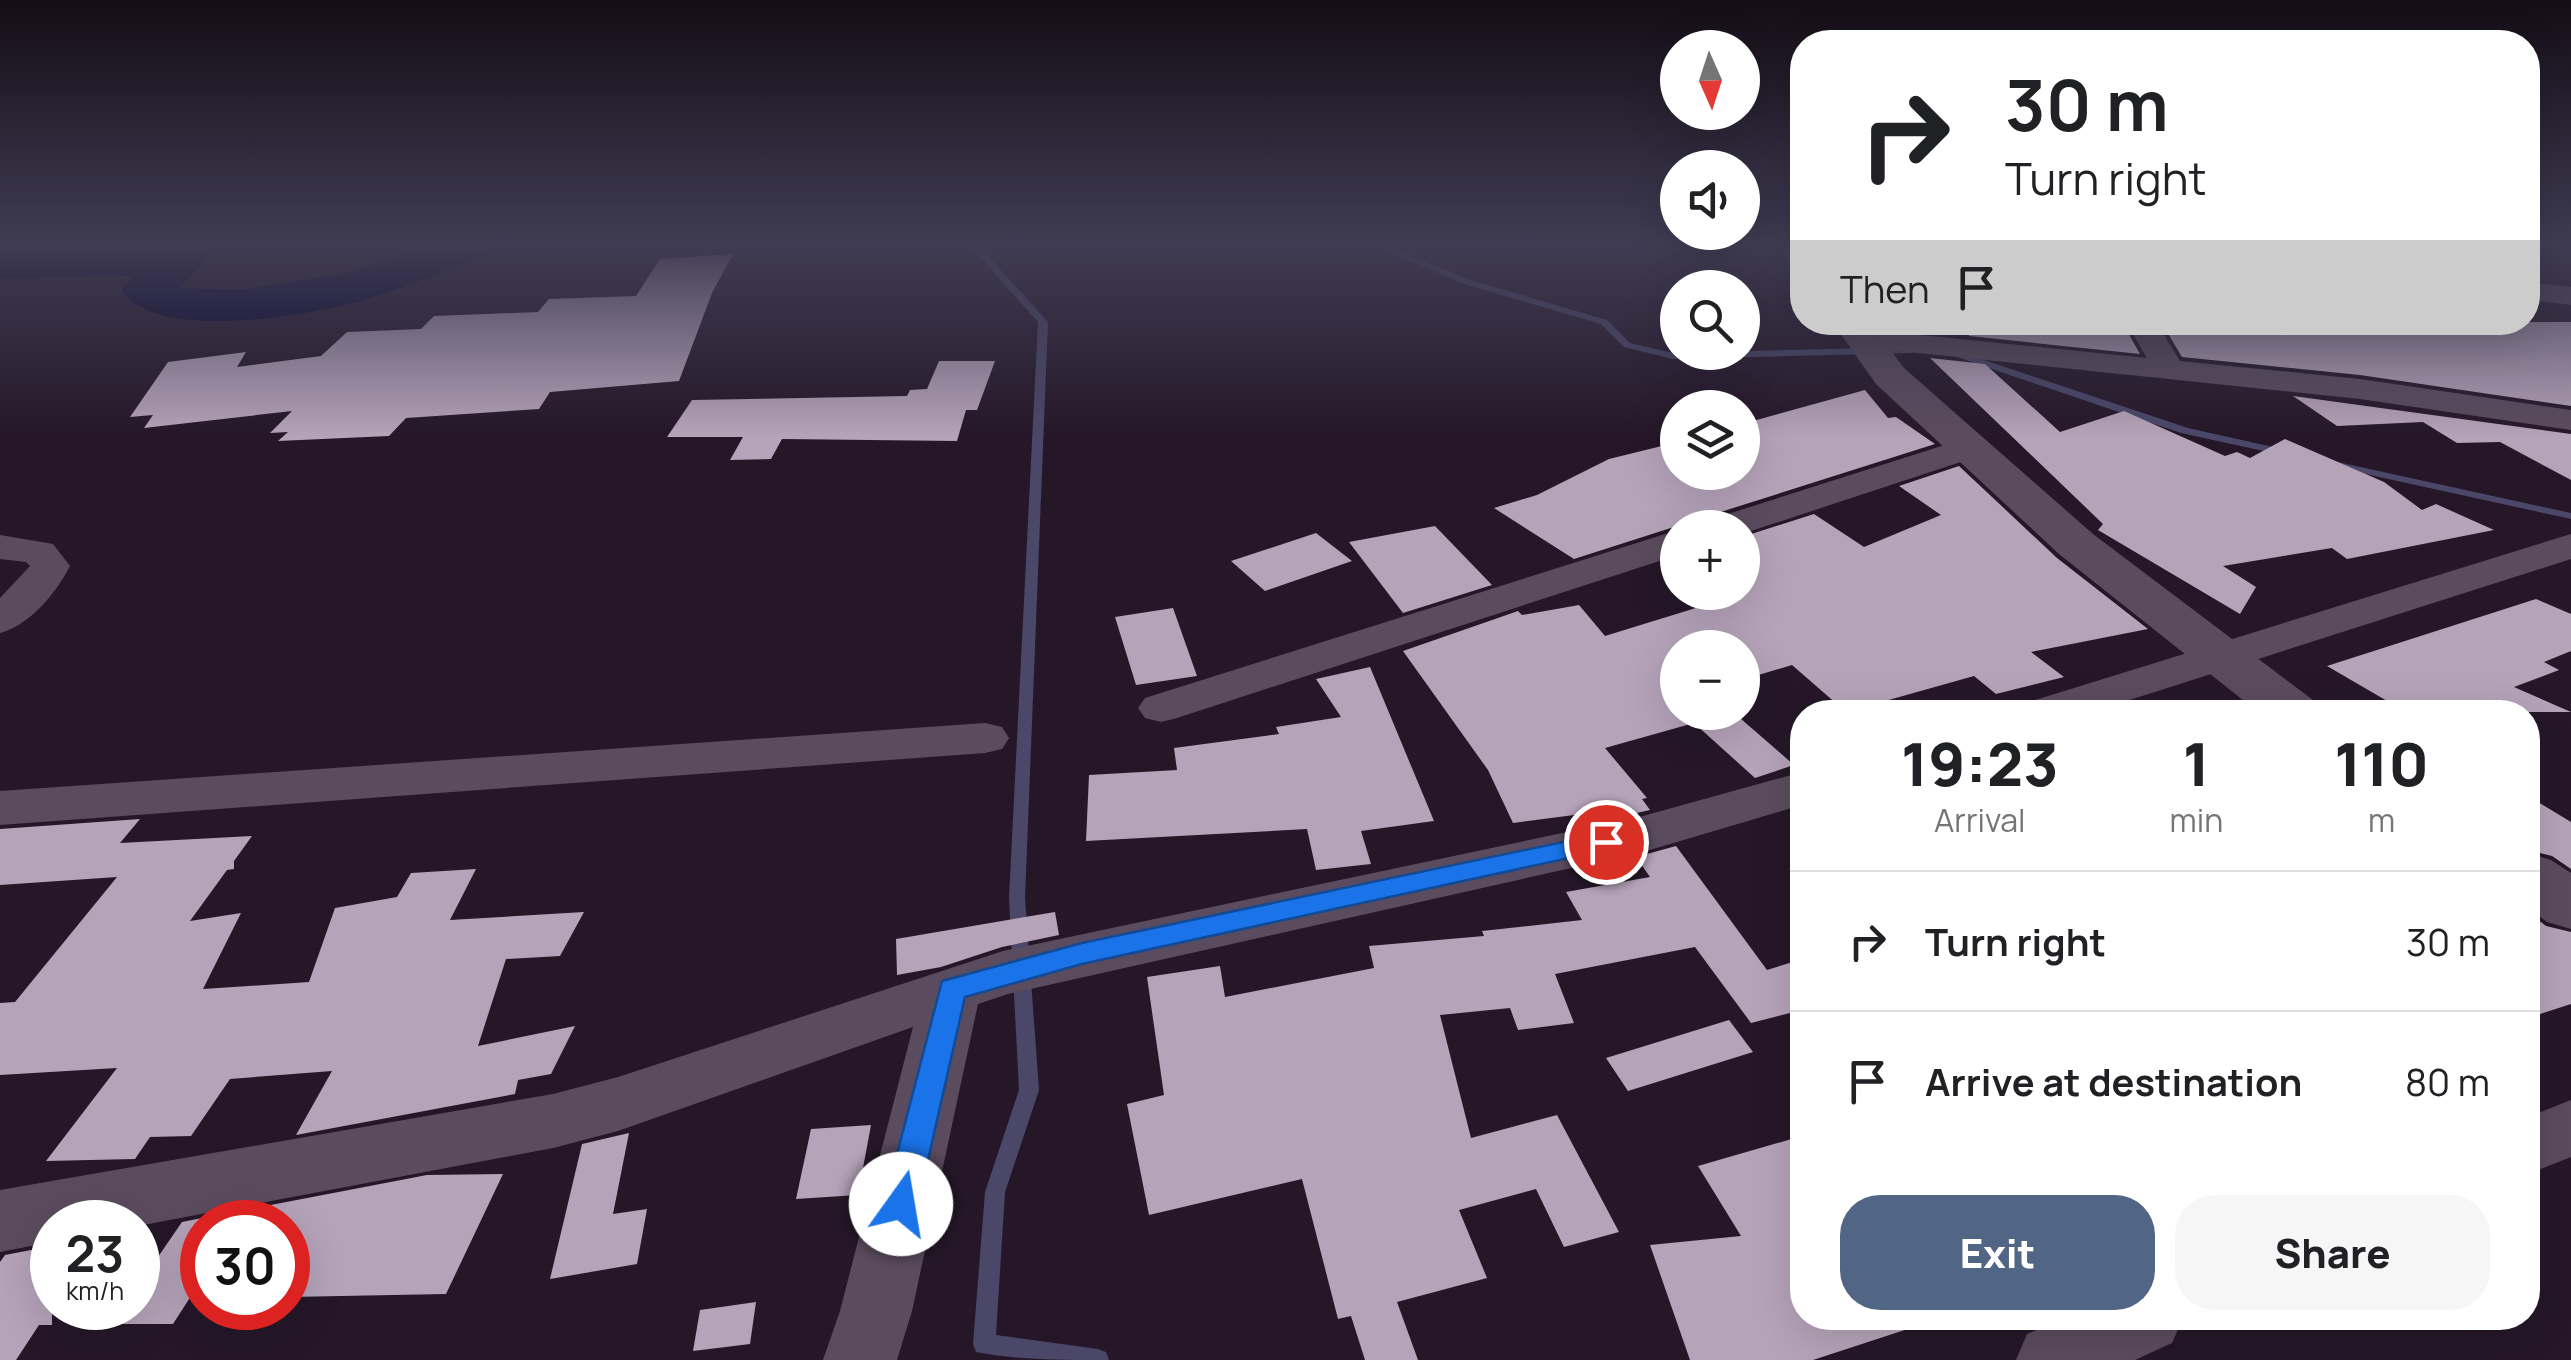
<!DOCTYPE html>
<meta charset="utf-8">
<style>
body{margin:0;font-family:Manrope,sans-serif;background:#f6f6f6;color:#202124;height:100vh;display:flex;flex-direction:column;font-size:38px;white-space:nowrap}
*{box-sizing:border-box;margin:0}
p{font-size:32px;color:#757577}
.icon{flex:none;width:55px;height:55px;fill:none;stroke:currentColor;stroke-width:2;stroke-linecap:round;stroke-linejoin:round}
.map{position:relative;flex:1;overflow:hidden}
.drawer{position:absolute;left:1790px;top:700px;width:750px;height:630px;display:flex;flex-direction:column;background:#fff;border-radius:40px;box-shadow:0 10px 40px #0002}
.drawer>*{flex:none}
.guide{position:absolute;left:1790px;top:30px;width:750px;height:305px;border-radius:40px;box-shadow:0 10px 40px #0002;background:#fff;color:#202124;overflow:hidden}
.needle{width:65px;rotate:177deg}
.buttons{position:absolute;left:1660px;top:30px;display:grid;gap:20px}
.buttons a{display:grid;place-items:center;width:100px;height:100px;border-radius:50%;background:#fff;box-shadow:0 10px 40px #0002;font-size:50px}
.speed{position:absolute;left:30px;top:1200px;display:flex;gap:20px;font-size:50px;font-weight:700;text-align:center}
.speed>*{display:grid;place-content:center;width:130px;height:130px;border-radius:50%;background:#fff;box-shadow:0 10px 40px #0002;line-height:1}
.speed small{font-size:25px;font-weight:400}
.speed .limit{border:15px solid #d22;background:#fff;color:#111}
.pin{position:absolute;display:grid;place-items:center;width:85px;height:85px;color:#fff;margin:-42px;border:5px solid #fff;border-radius:50%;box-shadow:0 2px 10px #0007}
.me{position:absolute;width:110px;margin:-55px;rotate:13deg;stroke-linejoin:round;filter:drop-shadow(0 0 8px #0008)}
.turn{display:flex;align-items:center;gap:35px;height:210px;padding:0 50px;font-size:45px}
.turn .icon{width:130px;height:130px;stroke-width:2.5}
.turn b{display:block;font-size:70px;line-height:85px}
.then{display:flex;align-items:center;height:95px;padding:0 50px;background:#0003;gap:20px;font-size:38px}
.eta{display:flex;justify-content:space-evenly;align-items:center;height:170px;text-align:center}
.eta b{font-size:60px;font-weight:800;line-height:70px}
.button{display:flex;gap:20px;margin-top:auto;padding:20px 50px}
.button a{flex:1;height:115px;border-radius:40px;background:#516585;color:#fff;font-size:40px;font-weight:800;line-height:115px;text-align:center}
.button a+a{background:#f6f6f6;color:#202124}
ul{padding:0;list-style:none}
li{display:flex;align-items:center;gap:30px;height:140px;padding:0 50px;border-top:2px solid #e0e0e0}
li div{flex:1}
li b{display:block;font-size:38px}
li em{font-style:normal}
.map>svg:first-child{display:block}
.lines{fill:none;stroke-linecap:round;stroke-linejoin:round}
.stream{fill:#4a4768;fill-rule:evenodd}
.river{fill:#00002b;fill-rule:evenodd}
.building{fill:#b5a3b9}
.street{fill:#5b4b5e;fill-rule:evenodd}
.secondary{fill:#5b4b5e;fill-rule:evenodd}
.route{fill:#1a73e8;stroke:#114b97;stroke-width:2.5}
</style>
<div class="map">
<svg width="2571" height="1360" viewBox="0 0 2571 1360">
<rect width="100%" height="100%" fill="#251728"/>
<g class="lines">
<!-- stream -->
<g class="stream">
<path d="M970 246H979L1048 322 1025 898 1039 1090 1005 1192 996 1335 1098 1349 1106 1352 1109 1360C1069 1360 1013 1360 976 1352L973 1344 985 1192 1019 1090 1009 898 1038 322Z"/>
<path d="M1377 246H1388L1470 280 1607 320 1630 343 1673 353 1912 347 1917 350 1912 353 1673 359 1624 347 1601 324 1464 284Z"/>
<path d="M1954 350 2188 428 2282 449 2287 452 2282 455 2181 433 1951 355 1949 353Z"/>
<path d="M2333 461 2571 513V519L2329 466 2328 464Z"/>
</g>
<!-- river -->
<path class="river" d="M185 246 199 250 206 260 179 288 241 290 348 273 424 246H494L487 256C451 269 415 284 378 296 322 314 158 345 121 290L133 276 0 279V249Z"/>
</g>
<!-- building -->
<g class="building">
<path d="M733 254 712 293 679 381 550 392 539 409 406 418 389 436 278 441 288 432 270 433 292 411 144 428 153 415 130 417 168 362 246 352 237 367 321 356 347 332 421 329 434 316 538 312 549 299 636 296 660 259Z"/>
<path d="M1970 322H2122L2140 354 1969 336Z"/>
<path d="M2161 322H2264L2371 333 2362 322H2571V406L2360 375 2182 357Z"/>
<path d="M1930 358 1985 364 2060 432 2124 411 2225 456 2237 452 2250 458 2285 439 2384 482 2422 510 2436 504 2494 530 2347 559 2332 548 2223 566 2256 587 2240 614 2098 530 2103 524Z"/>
<path d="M939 361H995L977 410H966L957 441 782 439 771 459 730 460 743 437H667L692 400 907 396 910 390 927 389Z"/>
<path d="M1865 390 1888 418 1896 417 1935 444 1708 516 1701 528 1677 526 1574 559 1494 508 1537 495 1609 459 1678 442V472H1742V424Z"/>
<path d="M2293 396 2571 434V480L2500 442 2457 443 2423 422 2337 426Z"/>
<path d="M1959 466 2057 558 2148 629 2031 652 2064 677 1996 694 1974 676 1846 712 1792 665 1742 680V648H1678V712H1733L1794 765 1755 778 1694 723 1605 748 1647 798 1642 799 1650 810 1610 819 1605 811 1513 823 1488 770 1403 651 1518 611 1522 615 1579 605 1605 636 1712 603 1698 592H1742V537L1814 514 1864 547 1941 515 1899 486Z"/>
<path d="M1435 526 1492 585 1403 613 1349 542Z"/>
<path d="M1316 533 1352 561 1265 591 1231 561Z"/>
<path d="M2536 599 2571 614V651L2544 662 2559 670 2514 687 2571 712H2406L2327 666Z"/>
<path d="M1173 608 1197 676 1136 685 1115 617Z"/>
<path d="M1370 667 1434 821 1361 831 1371 864 1316 870 1307 829 1086 841 1089 775 1177 770 1174 748 1279 734 1276 727 1341 717 1316 679Z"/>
<path d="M2528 796 2571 822V869L2552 856 2528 850Z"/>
<path d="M140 819 120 843 252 836 234 861V869L227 870 190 921 241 913 203 989 309 982 335 908 397 897 411 873 476 869 450 920 584 912 560 956 506 959 478 1046 575 1026 551 1074 518 1080 515 1094 296 1135 332 1071 230 1079 191 1136 150 1137 135 1159 46 1161 117 1068 0 1075V1003L15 1002 117 877 0 885V829Z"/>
<path d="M1676 846 1767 970 1802 959V1010L1751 1023 1695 947 1555 974 1574 1023 1518 1030 1510 1008 1440 1015 1471 1138 1557 1115 1619 1232 1564 1247 1536 1189 1459 1210 1487 1278 1397 1302 1418 1360H1365L1351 1316 1338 1319 1302 1179 1149 1215 1127 1104 1164 1095 1147 977 1220 966 1225 997 1374 968 1369 946 1484 936 1482 931 1582 920 1566 892 1650 877 1636 857Z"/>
<path d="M1055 912 1059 935 1002 947 941 967 897 975 896 939Z"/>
<path d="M2528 912 2546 926 2571 932V1004L2528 1018Z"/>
<path d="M1729 1020 1753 1052 1628 1091 1606 1058Z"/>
<path d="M871 1125 858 1195 796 1199 811 1129Z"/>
<path d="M629 1133 613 1214 647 1209 637 1264 550 1279 582 1144Z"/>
<path d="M1802 1136V1318H1919L1920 1325 1813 1360H1690L1650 1245 1741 1236 1698 1166Z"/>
<path d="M503 1174 446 1294 288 1297V1220L247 1222 255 1208 427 1175Z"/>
<path d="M202 1218V1279L173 1324H111L123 1308H138V1286L182 1222Z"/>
<path d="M52 1246V1325H39L16 1360H0V1262L5 1255Z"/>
<path d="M756 1302 750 1344 693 1351 700 1310Z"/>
</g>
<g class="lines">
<!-- street -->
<g class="street">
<path d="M2528 282 2571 287V305L2528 299Z"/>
<path d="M2126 322H2156L2180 361 2360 379 2571 410V430L2360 399 1861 347 1850 344 1846 338 1850 332 1861 329 2147 358Z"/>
<path d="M1970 437 1982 441 1988 448 1982 455 1742 534V528H1704L1709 520Z"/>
<path d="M1678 530V555L1177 718 1161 722 1145 718 1138 708 1145 698Z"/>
<path d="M2571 534V559L2092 712H2022L2029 702Z"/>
<path d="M0 535 53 544 70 566C56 593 30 625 0 633V598L30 566 26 562 0 559Z"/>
<path d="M985 723 1002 727 1009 738 1002 749 985 753 0 825V791Z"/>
<path d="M1802 772V805L1643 852 1008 994 978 1004 912 1311 897 1360H823L840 1311 913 1027 618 1131 553 1148 138 1226V1222H52V1242L0 1252V1190L553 1094 618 1077 1003 951 1643 816Z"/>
<path d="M2571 1100V1157L2528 1174V1117Z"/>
<path d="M2066 1318H2183L2172 1343 2135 1360H2016L2027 1334Z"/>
</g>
<!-- secondary -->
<g class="secondary">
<path d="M1778 246H1802V268L1790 265Z"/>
<path d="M1832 322H1869L1904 368 2093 534 2313 700 2321 712H2258L2059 554 1876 384Z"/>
<path d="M2528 853 2551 860 2571 873V929L2547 922 2528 908Z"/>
</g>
</g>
<!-- sky -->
<linearGradient id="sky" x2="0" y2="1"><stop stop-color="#140d16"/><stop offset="0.56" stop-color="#403c53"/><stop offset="1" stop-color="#403c53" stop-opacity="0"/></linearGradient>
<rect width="2571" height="437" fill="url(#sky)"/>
<!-- route -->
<path class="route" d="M1606 833 1615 836 1619 842 1615 848 1082 964 965 997 918 1204 913 1215 901 1219 889 1215 884 1204 942 981 1082 943Z"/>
</svg>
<div class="buttons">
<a><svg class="needle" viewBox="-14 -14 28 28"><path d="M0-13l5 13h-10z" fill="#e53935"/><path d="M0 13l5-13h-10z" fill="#757577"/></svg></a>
<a><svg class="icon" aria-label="sound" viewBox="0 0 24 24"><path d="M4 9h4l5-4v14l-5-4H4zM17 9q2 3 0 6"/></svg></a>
<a><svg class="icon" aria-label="search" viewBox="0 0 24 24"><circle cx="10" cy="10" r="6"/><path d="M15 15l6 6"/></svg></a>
<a><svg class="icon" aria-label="layers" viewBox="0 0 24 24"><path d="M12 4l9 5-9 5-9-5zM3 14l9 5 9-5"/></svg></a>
<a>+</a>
<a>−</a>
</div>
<div class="speed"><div>23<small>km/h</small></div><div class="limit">30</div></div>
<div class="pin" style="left:1606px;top:842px;background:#d93025"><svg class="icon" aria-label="arrive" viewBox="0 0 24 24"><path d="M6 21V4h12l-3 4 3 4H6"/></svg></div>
<svg class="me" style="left:901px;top:1204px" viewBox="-20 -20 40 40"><circle r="19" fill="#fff"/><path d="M0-13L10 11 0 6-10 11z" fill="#1a73e8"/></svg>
<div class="guide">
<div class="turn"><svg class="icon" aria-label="right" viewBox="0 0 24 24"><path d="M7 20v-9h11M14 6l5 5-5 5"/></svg><div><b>30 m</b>Turn right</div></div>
<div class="then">Then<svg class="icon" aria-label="arrive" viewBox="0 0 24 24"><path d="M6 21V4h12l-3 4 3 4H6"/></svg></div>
</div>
<section class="drawer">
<div class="eta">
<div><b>19:23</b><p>Arrival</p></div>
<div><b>1</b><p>min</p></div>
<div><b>110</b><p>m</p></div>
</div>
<ul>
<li><svg class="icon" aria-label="right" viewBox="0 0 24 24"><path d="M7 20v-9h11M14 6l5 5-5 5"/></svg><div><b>Turn right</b></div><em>30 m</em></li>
<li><svg class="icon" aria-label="arrive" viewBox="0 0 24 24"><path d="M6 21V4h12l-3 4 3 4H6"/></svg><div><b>Arrive at destination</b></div><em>80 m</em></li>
</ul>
<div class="button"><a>Exit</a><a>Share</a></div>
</section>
</div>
